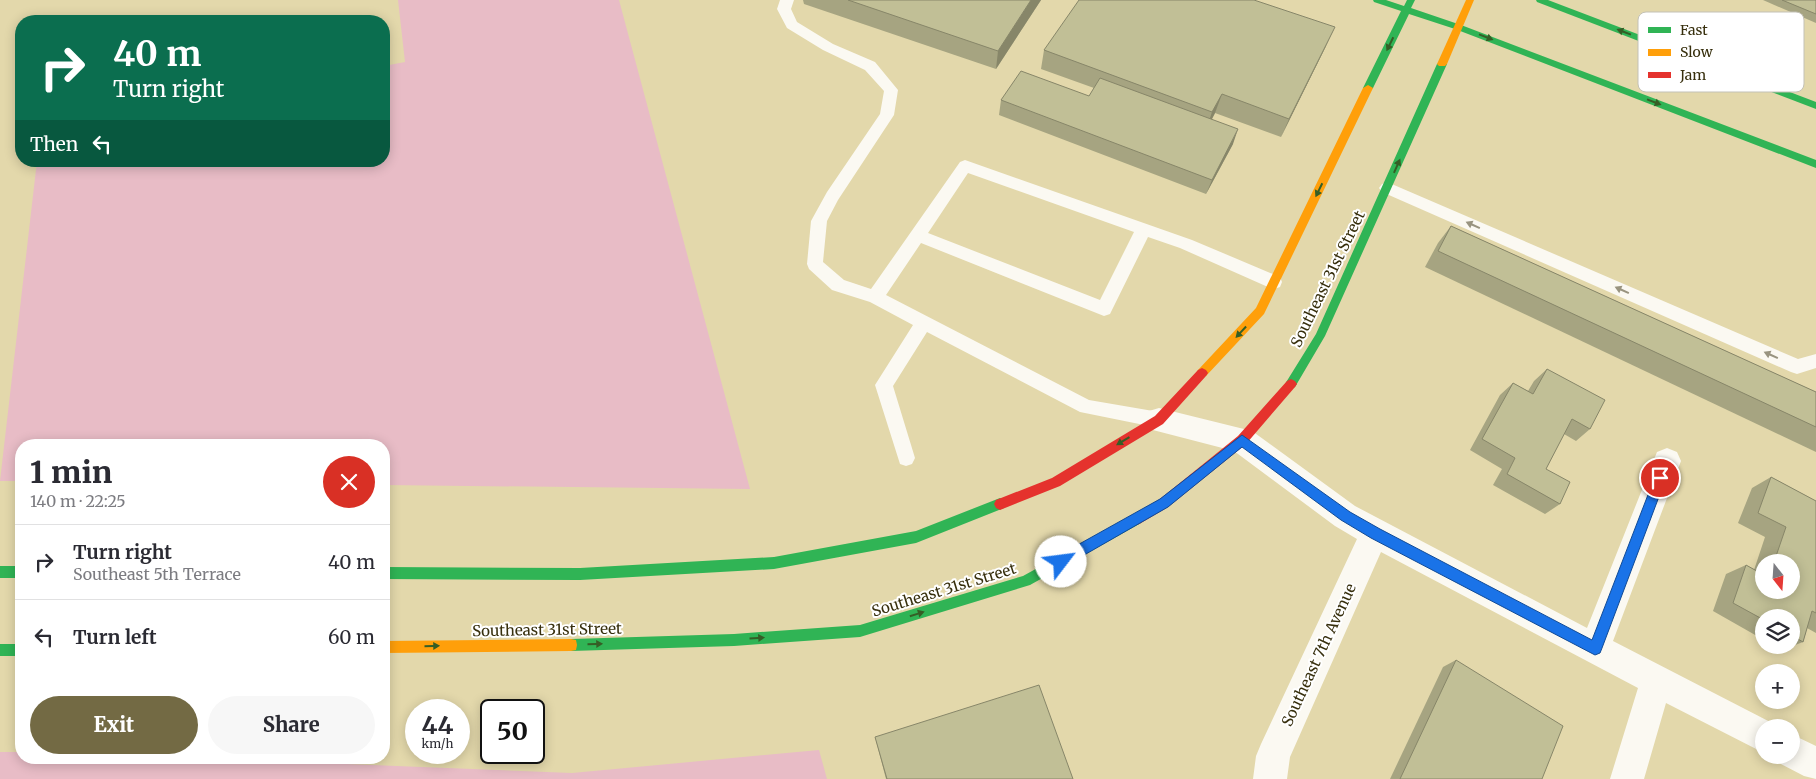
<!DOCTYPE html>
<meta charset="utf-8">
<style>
body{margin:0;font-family:Merriweather,serif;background:#f7f7f7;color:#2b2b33;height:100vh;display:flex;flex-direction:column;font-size:19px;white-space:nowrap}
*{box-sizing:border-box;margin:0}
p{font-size:16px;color:#7c7c81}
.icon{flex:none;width:28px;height:28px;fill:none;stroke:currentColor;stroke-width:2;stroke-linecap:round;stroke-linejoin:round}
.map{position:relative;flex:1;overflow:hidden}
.side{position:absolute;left:15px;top:439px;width:375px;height:325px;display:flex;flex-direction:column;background:#fff;border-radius:20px;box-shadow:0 2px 12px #0003}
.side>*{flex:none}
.hud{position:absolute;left:15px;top:15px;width:375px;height:152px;border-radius:20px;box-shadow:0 2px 12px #0003;background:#0b6e4f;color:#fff;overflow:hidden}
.needle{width:32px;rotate:163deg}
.fabs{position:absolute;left:1755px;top:554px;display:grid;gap:10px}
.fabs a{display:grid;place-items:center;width:45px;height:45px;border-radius:50%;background:#fff;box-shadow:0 2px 12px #0003;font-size:25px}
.speed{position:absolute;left:405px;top:699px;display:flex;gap:10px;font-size:25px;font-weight:700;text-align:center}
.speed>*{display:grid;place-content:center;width:65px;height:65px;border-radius:50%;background:#fff;box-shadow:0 2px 12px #0003;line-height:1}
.speed small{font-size:12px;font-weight:400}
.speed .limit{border:2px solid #111;border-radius:8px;background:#fff;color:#111}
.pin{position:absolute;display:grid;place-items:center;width:42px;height:42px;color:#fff;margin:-21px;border:2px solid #fff;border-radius:50%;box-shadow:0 1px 5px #0007}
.me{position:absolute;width:55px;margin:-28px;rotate:60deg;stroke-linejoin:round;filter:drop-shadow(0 0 4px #0008)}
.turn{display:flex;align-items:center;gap:18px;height:105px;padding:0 15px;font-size:22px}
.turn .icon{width:65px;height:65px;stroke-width:2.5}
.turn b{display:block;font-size:35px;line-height:42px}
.then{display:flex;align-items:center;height:48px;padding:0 15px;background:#0003;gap:10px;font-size:19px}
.round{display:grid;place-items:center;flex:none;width:52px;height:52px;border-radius:26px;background:#f7f7f7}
.headline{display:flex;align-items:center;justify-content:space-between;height:85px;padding:0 15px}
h1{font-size:30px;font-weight:800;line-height:38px}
.primary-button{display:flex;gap:10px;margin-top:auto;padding:10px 15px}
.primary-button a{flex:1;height:58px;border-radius:30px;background:#736a44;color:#fff;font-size:20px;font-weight:800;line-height:58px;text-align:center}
.primary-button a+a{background:#f7f7f7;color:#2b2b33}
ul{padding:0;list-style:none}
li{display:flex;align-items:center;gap:15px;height:75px;padding:0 15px;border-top:1px solid #e1e1e2}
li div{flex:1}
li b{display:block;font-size:19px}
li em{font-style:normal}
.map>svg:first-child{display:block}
.green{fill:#e8bcc6}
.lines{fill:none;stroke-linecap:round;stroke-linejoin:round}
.lane{fill:#fbf9f2;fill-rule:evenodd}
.street{fill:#fbf9f2;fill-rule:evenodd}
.fast{fill:#30b455;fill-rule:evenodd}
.slow{fill:#ff9f0a;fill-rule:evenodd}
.jam{fill:#e5322d;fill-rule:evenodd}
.wall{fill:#a6a481;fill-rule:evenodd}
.shaded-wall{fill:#878669}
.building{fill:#c1bf96;stroke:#878669}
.oneway{fill:#355e26}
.oneway2{fill:#999480}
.route{fill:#1a73e8;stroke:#114b97}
.labels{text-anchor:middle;stroke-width:4;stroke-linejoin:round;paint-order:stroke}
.street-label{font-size:15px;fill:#372f0d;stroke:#fff}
.key{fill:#fff;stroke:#c3c1b6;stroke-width:1}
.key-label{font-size:14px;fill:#372f0d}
</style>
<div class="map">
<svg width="1816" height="779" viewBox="0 0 1816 779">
<rect width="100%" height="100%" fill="#e3d8ab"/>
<!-- green -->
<g class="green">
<path d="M398 0H619L750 489 384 485V445H21V481H0L37 161H384V66L405 62Z"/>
<path d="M819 750 827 779H0V752H21V758H196L572 773Z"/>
</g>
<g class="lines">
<!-- lane -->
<g class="lane">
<path d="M780 0H794L791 9 797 22 833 44 875 62 898 90 894 115 838 200 827 221 823 262 844 280 871 289 960 162 965 160 1192 240 1280 277 1282 282 1280 287 1274 289 1268 287 1180 248 1148 237 1110 314 1104 316 921 243 886 295 1089 400 1159 412 1165 414 1168 420 1165 426 1159 428 1080 412 927 332 893 386 915 458 912 464 906 466 900 464 875 385 913 325 870 302 832 290 809 269 807 264 811 221 827 192 880 114 884 91 865 70 823 50 787 28 777 9ZM968 173 1134 232 1100 300 928 233Z"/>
<path d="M1387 182 1798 359 1816 354V368L1797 374 1791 372 1382 192 1379 188 1382 184Z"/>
</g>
<!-- street -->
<g class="street">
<path d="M1159 408 1252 431 1355 506 1587 628 1657 452 1667 448 1677 452 1681 461 1613 641 1776 725 1777 728H1764V753L1666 703 1644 779H1610L1638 688 1381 552 1290 757 1287 779H1253L1256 756 1261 744 1357 539 1335 526 1234 451 1149 429 1145 420 1149 411Z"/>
<path d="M1791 734 1816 746V779L1804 776 1779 763 1776 755H1791Z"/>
</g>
<!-- fast -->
<g class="fast">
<path d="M1373 0H1386L1404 6 1407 0H1415L1411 8 1461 25 1816 160V168L1455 29 1409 14 1373 88 1368 91 1365 90 1363 88 1401 11 1374 2Z"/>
<path d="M1536 0H1548L1816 102V109L1537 2Z"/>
<path d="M1442 61 1447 64 1325 336 1295 387 1291 389 1287 387 1285 384 1316 334 1437 64Z"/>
<path d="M1000 498 1004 500 1006 504 1004 508 916 543 774 569 580 580 384 579V567L580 568 774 557 916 531Z"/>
<path d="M1137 513 1141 515 1143 519 1141 523 1030 585 860 637 734 646 571 651 566 650 565 645 566 640 571 639 734 634 860 625 1023 576Z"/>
<rect x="0" y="566" width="21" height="12"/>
<rect x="0" y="644" width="21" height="12"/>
</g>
<!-- slow -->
<g class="slow">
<path d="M1466 0H1474L1447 64 1445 66H1439L1437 64Z"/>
<path d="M1368 85 1373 88 1264 314 1206 376H1198L1196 373 1198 370 1256 308 1363 88Z"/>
<path d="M571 639 576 640 577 645 576 650 571 651 384 653V641Z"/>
</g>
<!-- jam -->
<g class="jam">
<path d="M1202 368 1206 370 1208 373 1206 376 1163 424 1060 486 1000 510 996 508 994 504 996 500 1052 478 1155 416 1198 370Z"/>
<path d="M1291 379 1295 381 1297 384 1295 387 1246 444 1168 507 1141 523 1137 525 1133 523 1131 519 1133 515 1160 499 1238 436 1287 381Z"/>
</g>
</g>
<!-- wall -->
<g class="wall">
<path d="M803 0H1041L996 69 804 4Z"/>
<path d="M1763 0H1816V23Z"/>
<path d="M1326 46 1281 137 1215 113 1212 119 1233 144 1206 194 999 115 1001 100 1089 96 1094 88 1041 69 1044 50Z"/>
<path d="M1451 226 1816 392V452L1425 267 1438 243Z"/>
<path d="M1547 369 1590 429 1576 441 1564 434 1546 469 1560 504 1545 514 1493 485 1502 469 1470 450 1500 395 1513 383 1528 391 1534 381Z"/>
<path d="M1771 477 1816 501V633L1807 628 1803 642 1782 650 1773 645H1791V618H1764V640L1713 611 1726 574 1746 565 1754 570 1765 537 1738 523 1752 488ZM1764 562H1791L1764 590Z"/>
<path d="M1456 660 1542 779H1390L1443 667Z"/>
<path d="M875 737 1073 779H886Z"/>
</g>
<!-- shaded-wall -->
<g class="shaded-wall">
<path d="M1031 0H1041L996 69 998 51Z"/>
<path d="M1335 27 1326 46 1281 137 1289 119Z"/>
<path d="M1222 94 1215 113 1206 130 1212 112Z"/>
<path d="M1238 129 1233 144 1206 194 1212 180Z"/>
</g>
<!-- building -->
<g class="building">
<path d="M848 0H1031L998 51Z"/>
<path d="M1079 0H1254L1335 27 1289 119 1222 94 1212 112 1044 50Z"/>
<path d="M1782 0H1816V14Z"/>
<path d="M1021 71 1089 96 1100 78 1238 129 1212 180 1001 100Z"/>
<path d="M1451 226 1816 392V427L1438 251Z"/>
<path d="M1547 369 1605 400 1590 429 1572 419 1546 469 1570 482 1560 504 1507 474 1515 458 1482 439 1513 383 1533 394Z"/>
<path d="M1771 477 1816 501V613L1812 611 1803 642 1791 635V618H1764V620L1733 603 1746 565 1764 575V590H1791V562H1774L1786 527 1758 513Z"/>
<path d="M1456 660 1563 726 1542 779H1400Z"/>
<path d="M1039 685 1073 779H887L875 737Z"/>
</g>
<!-- one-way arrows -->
<defs><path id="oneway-solid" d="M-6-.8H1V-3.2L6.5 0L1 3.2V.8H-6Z" transform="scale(1.25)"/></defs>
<g class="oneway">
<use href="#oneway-solid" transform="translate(1624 32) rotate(-159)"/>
<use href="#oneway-solid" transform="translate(1486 37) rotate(21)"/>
<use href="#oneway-solid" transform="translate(1390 44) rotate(116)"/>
<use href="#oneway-solid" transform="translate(1654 102) rotate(21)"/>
<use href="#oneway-solid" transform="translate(1397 166) rotate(-66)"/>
<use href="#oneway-solid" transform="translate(1319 190) rotate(116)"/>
<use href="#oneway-solid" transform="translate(1241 332) rotate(133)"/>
<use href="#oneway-solid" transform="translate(1123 441) rotate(149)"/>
<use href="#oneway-solid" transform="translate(917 614) rotate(-17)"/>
<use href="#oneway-solid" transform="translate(757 638) rotate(-4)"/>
<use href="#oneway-solid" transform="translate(595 644) rotate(-2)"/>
<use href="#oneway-solid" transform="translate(432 646) rotate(-1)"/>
</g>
<g class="oneway2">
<use href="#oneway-solid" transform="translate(1473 225) rotate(-156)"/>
<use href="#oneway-solid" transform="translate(1622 290) rotate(-156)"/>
<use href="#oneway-solid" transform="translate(1771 355) rotate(-156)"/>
</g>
<!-- route -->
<path class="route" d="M1242 435 1350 512 1380 529 1592 640 1656 474 1660 472 1664 474 1666 478 1602 648 1600 653 1595 655 1371 538 1341 520 1242 447 1168 507 1065 566 1061 567 1056 566 1055 562 1056 557 1160 499Z"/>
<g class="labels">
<!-- street labels -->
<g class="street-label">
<text transform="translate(1328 279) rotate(-64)" y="5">Southeast 31st Street</text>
<text transform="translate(944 590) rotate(-17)" y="5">Southeast 31st Street</text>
<text transform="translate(547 630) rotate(-1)" y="5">Southeast 31st Street</text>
<text transform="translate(1319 655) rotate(-65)" y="5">Southeast 7th Avenue</text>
</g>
</g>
<!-- legend -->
<rect x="1638" y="12" width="166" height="80" rx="8" class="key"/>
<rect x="1648" y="27" width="23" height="6" fill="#30b455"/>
<rect x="1648" y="49" width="23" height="7" fill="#ff9f0a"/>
<rect x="1648" y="72" width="23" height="6" fill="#e5322d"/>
<g class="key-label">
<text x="1680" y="35">Fast</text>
<text x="1680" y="57">Slow</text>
<text x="1680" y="80">Jam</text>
</g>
</svg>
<div class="fabs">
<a><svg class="needle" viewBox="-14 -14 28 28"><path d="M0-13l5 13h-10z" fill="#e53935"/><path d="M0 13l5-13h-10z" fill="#7c7c81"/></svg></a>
<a><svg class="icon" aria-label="layers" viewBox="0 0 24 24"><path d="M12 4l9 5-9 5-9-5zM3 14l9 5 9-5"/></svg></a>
<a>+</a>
<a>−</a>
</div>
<div class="speed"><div>44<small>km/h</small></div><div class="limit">50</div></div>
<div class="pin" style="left:1660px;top:478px;background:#d93025"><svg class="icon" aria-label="arrive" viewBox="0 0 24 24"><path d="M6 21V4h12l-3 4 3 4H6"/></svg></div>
<svg class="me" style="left:1061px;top:562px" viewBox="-20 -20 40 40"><circle r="19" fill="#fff"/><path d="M0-13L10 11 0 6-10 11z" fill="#1a73e8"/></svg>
<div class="hud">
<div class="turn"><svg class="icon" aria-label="right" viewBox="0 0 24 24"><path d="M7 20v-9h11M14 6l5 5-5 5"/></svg><div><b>40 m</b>Turn right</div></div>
<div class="then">Then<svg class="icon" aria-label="left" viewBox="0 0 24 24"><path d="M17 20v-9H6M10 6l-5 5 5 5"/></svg></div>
</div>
<section class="side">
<div class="headline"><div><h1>1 min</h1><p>140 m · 22:25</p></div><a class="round" style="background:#d93025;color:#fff"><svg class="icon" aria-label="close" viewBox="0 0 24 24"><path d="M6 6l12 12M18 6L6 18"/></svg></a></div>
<ul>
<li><svg class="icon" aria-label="right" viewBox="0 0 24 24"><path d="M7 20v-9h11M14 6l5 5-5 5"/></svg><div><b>Turn right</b><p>Southeast 5th Terrace</p></div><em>40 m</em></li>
<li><svg class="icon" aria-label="left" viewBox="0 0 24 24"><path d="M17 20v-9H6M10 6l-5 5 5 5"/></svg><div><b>Turn left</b></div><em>60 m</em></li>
</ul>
<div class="primary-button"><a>Exit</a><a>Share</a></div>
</section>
</div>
